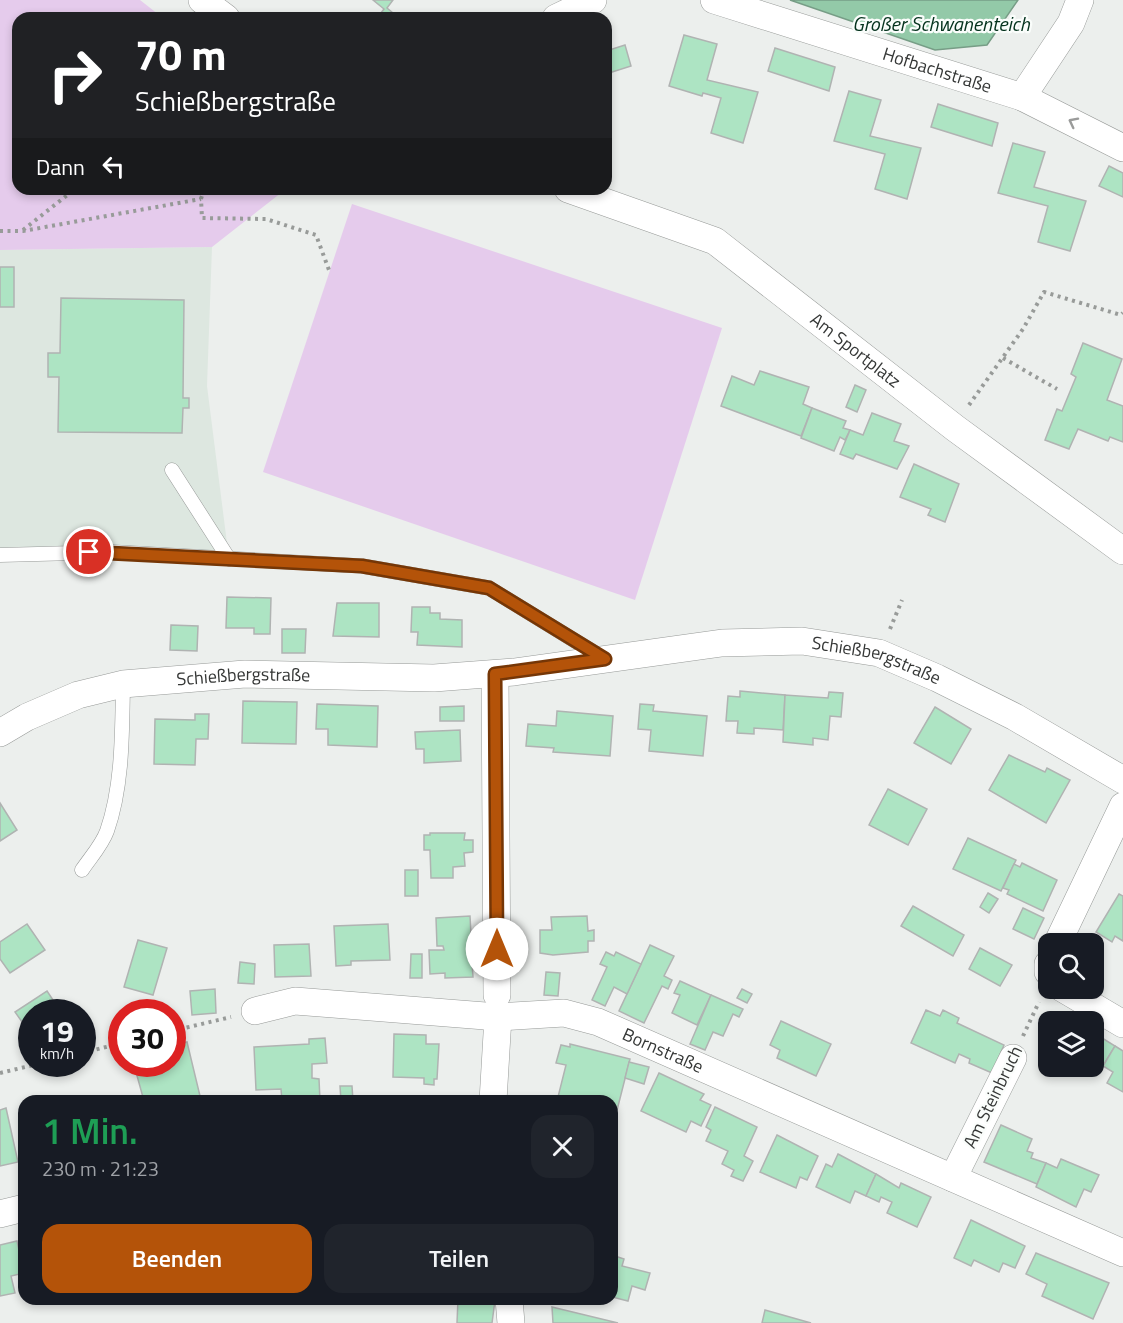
<!DOCTYPE html>
<html lang="de">
<meta charset="utf-8">
<style>
body{margin:0;font-family:"Titillium Web",sans-serif;background:#20242c;color:#f1f3f6;height:100vh;display:flex;flex-direction:column;font-size:22px;white-space:nowrap}
*{box-sizing:border-box;margin:0}
p{font-size:20px;color:#9ea1a6}
.icon{flex:none;width:33px;height:33px;fill:none;stroke:currentColor;stroke-width:2;stroke-linecap:round;stroke-linejoin:round}
.map{position:relative;flex:1;overflow:hidden}
.sheet{position:absolute;left:18px;top:1095px;width:600px;height:210px;display:flex;flex-direction:column;background:#171b24;border-radius:18px;box-shadow:0 3px 9px #0003}
.sheet>*{flex:none}
.guide{position:absolute;left:12px;top:12px;width:600px;height:183px;border-radius:18px;box-shadow:0 3px 9px #0003;background:#202124;color:#fff;overflow:hidden}
.controls{position:absolute;left:1038px;top:933px;display:grid;gap:12px}
.controls a{display:grid;place-items:center;width:66px;height:66px;border-radius:12px;background:#171b24;box-shadow:0 3px 9px #0003;font-size:30px}
.speed{position:absolute;left:18px;top:999px;display:flex;gap:12px;font-size:30px;font-weight:700;text-align:center}
.speed>*{display:grid;place-content:center;width:78px;height:78px;border-radius:50%;background:#171b24;box-shadow:0 3px 9px #0003;line-height:1}
.speed small{font-size:15px;font-weight:400}
.speed .limit{border:9px solid #d22;background:#fff;color:#111}
.pin{position:absolute;display:grid;place-items:center;width:51px;height:51px;color:#fff;margin:-26px;border:3px solid #fff;border-radius:50%;box-shadow:0 2px 6px #0007}
.me{position:absolute;width:66px;margin:-33px;rotate:0deg;stroke-linejoin:round;filter:drop-shadow(0 0 4px #0008)}
.turn{display:flex;align-items:center;gap:21px;height:126px;padding:0 24px;font-size:27px}
.turn .icon{width:78px;height:78px;stroke-width:2.5}
.turn b{display:block;font-size:42px;line-height:51px}
.then{display:flex;align-items:center;height:57px;padding:0 24px;background:#0003;gap:12px;font-size:22px}
.round{display:grid;place-items:center;flex:none;width:63px;height:63px;border-radius:18px;background:#20242c}
.headline{display:flex;align-items:center;justify-content:space-between;height:102px;padding:0 24px}
h1{font-size:36px;font-weight:600;line-height:45px;color:#1e9e55}
.action{display:flex;gap:12px;margin-top:auto;padding:12px 24px}
.action a{flex:1;height:69px;border-radius:18px;background:#b45309;color:#fff;font-size:24px;font-weight:600;line-height:69px;text-align:center}
.action a+a{background:#20242c;color:#f1f3f6}
.map>svg:first-child{display:block}
.built{fill:#dde7e0}
.green{fill:#e5cbec}
.water{fill:#93c9a8;stroke:#779d86;stroke-width:1.5}
.building{fill:#ade4c3;stroke:#b0b3b2;stroke-width:1.5}
.lines{fill:none;stroke-linecap:round;stroke-linejoin:round}
.lane-casing{stroke:#979a98;stroke-width:15}
.street-casing{stroke:#979a98;stroke-width:28}
.path{stroke:#989b99;stroke-width:4;stroke-dasharray:3 4.5;stroke-linecap:butt}
.lane{stroke:#fff;stroke-width:14}
.street{stroke:#fff;stroke-width:27}
.oneway{stroke:#9a9b9a}
.route-casing{stroke:#753606;stroke-width:15}
.route{stroke:#b45309;stroke-width:10}
.labels{text-anchor:middle;stroke-width:4.5;stroke-linejoin:round;paint-order:stroke}
.street-label{font-size:18px;fill:#353736;stroke:#fafdfb}
.water-label{font-size:20px;font-style:italic;fill:#04321d;stroke:#fafdfb}
</style>
<div class="map">
<svg width="1123" height="1323" viewBox="0 0 1123 1323">
<rect width="100%" height="100%" fill="#ecefed"/>
<!-- built -->
<path class="built" d="M212 247 207 386 229 559 0 555V250Z"/>
<!-- green -->
<g class="green">
<path d="M0 0H140L163 18H18V189H286L212 247 0 250Z"/>
<path d="M352 204 722 328 635 600 263 472Z"/>
</g>
<!-- water -->
<path class="water" d="M790 0H1018L987 45 935 50Z"/>
<!-- building -->
<g class="building">
<path d="M373 0H393L387 8 399 18H377L384 9Z"/>
<path d="M684 35 717 44 707 80 758 92 743 143 711 133 721 98 703 93 702 96 669 86Z"/>
<path d="M625 45 631 66 606 74V51Z"/>
<path d="M775 48 835 67 829 91 768 71Z"/>
<path d="M849 91 881 100 870 136 921 148 907 199 875 189 885 154 834 141Z"/>
<path d="M938 104 998 123 992 146 931 127Z"/>
<path d="M1013 143 1045 152 1034 187 1086 201 1070 251 1038 242 1048 206 998 193Z"/>
<path d="M1109 166 1123 173V197L1099 186Z"/>
<rect x="0" y="267" width="14" height="40"/>
<path d="M61 298 184 300 183 398H189V408H183L182 433 58 432 59 377H48V353H60Z"/>
<path d="M1083 343 1122 359 1107 400 1123 406V442L1110 437 1108 441 1078 429 1069 449 1045 440 1057 409 1062 411 1076 377 1071 374Z"/>
<path d="M760 371 809 387 803 404 812 408 801 436 721 406 732 376 754 385Z"/>
<path d="M855 385 866 390 857 412 846 407Z"/>
<path d="M812 408 846 421 843 428 850 430 845 440 840 437 834 451 801 438Z"/>
<path d="M872 413 901 424 894 441 909 446 897 469 856 454 853 459 840 454 850 430 863 435Z"/>
<path d="M914 464 959 484 945 522 928 515 931 509 900 497Z"/>
<path d="M227 597 271 598 270 634H254V628H226Z"/>
<path d="M337 603H379V637L333 636Z"/>
<path d="M412 607H430V613H440V619L462 620V647L417 645 418 632H411Z"/>
<path d="M171 625 198 626 197 651 170 650Z"/>
<path d="M282 629H306L305 653H282Z"/>
<path d="M740 691 785 695 783 730 754 728V734L737 733 738 721H726L728 696 740 697Z"/>
<path d="M829 692 843 693 841 717 830 716 828 740 813 738V745L783 742 785 695 828 698Z"/>
<path d="M243 701 297 702 296 744 242 743Z"/>
<path d="M317 704 378 706 377 747 328 745V729H316Z"/>
<path d="M640 704 654 705 653 711 707 716 703 756 649 751 651 730 638 729Z"/>
<path d="M464 706V721H440V707Z"/>
<path d="M935 707 971 729 951 764 914 743Z"/>
<path d="M557 711 613 716 610 756 553 752 554 748 526 746 528 724 556 726Z"/>
<path d="M195 714H209L208 739H196L195 765 154 764 155 719 195 720Z"/>
<path d="M460 730 461 761 424 763V749H416L415 732Z"/>
<path d="M1009 755 1045 772 1047 768 1070 780 1046 823 989 790Z"/>
<path d="M888 789 927 809 908 845 869 825Z"/>
<path d="M0 803 17 830 0 841Z"/>
<path d="M430 833H465L464 840H473V852L464 853 465 866 453 867V878H431L430 850H424V835H430Z"/>
<path d="M968 838 1016 860 1001 891 953 869Z"/>
<path d="M1022 863 1057 880 1043 911 1007 894 1009 890 1003 888 1014 864 1020 867Z"/>
<rect x="405" y="870" width="13" height="26"/>
<path d="M988 893 998 899 989 913 980 907Z"/>
<path d="M1119 894 1123 896V941L1115 936 1112 942 1096 932Z"/>
<path d="M913 906 964 935 953 956 901 926Z"/>
<path d="M1023 908 1044 918 1034 939 1013 929Z"/>
<path d="M470 916 472 952H477V963H472L473 977 445 978V973L430 974 429 950H444L443 946H437L436 918Z"/>
<path d="M587 916 588 931 594 930V941H588V952L553 955 540 953V930H552L551 917Z"/>
<path d="M27 924 45 950 10 973 0 959V942Z"/>
<path d="M388 924 390 960 351 961V965L336 966 334 926Z"/>
<path d="M138 940 167 948 153 995 124 987Z"/>
<path d="M309 944 311 976 275 977 274 945Z"/>
<path d="M650 945 674 956 664 976 672 980 668 989 662 986 644 1023 619 1011Z"/>
<path d="M980 948 1012 965 1000 986 969 969Z"/>
<path d="M606 952 614 956 616 952 641 964 627 994 614 987 605 1006 592 1000 607 967 600 964Z"/>
<path d="M411 954H422V978H410Z"/>
<path d="M240 962 255 964 254 984 238 983Z"/>
<path d="M546 972 560 973 558 996 544 995Z"/>
<path d="M680 981 711 995 697 1025 672 1013 680 995 674 993Z"/>
<path d="M215 989 216 1013 192 1015 190 991Z"/>
<path d="M742 989 752 994 747 1003 737 998Z"/>
<path d="M47 991 61 1012H32V1036L15 1012Z"/>
<path d="M711 995 743 1009 739 1017 733 1014 723 1036 713 1032 705 1050 690 1044Z"/>
<path d="M926 1010 940 1016 943 1010 959 1018 957 1023 1004 1045 992 1073 969 1063 970 1059 959 1054 955 1063 911 1043Z"/>
<path d="M781 1021 831 1044 816 1076 777 1058 780 1050 770 1045Z"/>
<path d="M1094 1033 1115 1046 1103 1066 1094 1060Z"/>
<path d="M394 1034 426 1035V1044H439L437 1079H434V1085L424 1084V1078L393 1077Z"/>
<path d="M325 1038 327 1063 312 1064V1078L319 1079 320 1101H282L281 1089 256 1090 254 1047 309 1044V1039Z"/>
<path d="M187 1042 200 1096 178 1101H144L136 1072 172 1064V1045Z"/>
<path d="M570 1044 630 1059 612 1130V1101H557L566 1065 556 1063 561 1045 570 1047Z"/>
<path d="M1115 1046 1123 1051V1092L1107 1083 1113 1072 1103 1066Z"/>
<path d="M629 1062 649 1067 644 1084 625 1078Z"/>
<path d="M659 1073 704 1094 700 1100 711 1105 701 1126 691 1121 686 1132 641 1111Z"/>
<path d="M340 1086H352L353 1101H341Z"/>
<path d="M715 1107 757 1127 744 1156 753 1161 743 1181 731 1176 734 1170 722 1164 728 1151 706 1141 711 1130 706 1127Z"/>
<path d="M6 1108 18 1162 0 1166V1110Z"/>
<path d="M1001 1125 1032 1139 1027 1151 1033 1153 1031 1158 1046 1163 1037 1184 984 1162Z"/>
<path d="M777 1135 818 1156 807 1180 800 1177 796 1188 760 1172Z"/>
<path d="M838 1154 876 1174 866 1196 855 1191 850 1203 816 1187 826 1164 832 1167Z"/>
<path d="M1061 1159 1099 1175 1091 1192 1084 1189 1076 1207 1036 1187 1046 1163 1057 1168Z"/>
<path d="M876 1174 899 1188 901 1183 931 1197 917 1227 887 1213 892 1202 881 1197 879 1202 866 1196Z"/>
<path d="M971 1220 1025 1246 1015 1268 1003 1263 999 1272 974 1260 971 1266 954 1258Z"/>
<path d="M17 1241 24 1273 11 1276 15 1293 0 1296V1245Z"/>
<path d="M1036 1253 1109 1283 1093 1319 1042 1296 1047 1284 1026 1274Z"/>
<path d="M612 1255 624 1259 622 1266 650 1273 645 1290 632 1286 628 1301 612 1297Z"/>
<path d="M458 1299 495 1300 492 1323H457Z"/>
<path d="M552 1307 618 1323H553Z"/>
<path d="M765 1310 811 1323H762Z"/>
</g>
<g class="lines">
<!-- lane casing -->
<g class="lane-casing">
<g id="lane">
<path d="M172 470 229 559"/>
<path d="M0 555 112 552 362 566 489 588 603 658"/>
<path d="M82 870C90 858 102 845 107 831 123 785 122 732 123 684"/>
</g>
</g>
<!-- street casing -->
<g class="street-casing">
<g id="street">
<path d="M202 0 226 18"/>
<path id="s1" d="M714 0 1022 97 1071 23 1080 0"/>
<path d="M556 18 593 0"/>
<path d="M1022 97 1123 148"/>
<path id="s2" d="M568 189 715 241 955 428 1123 551"/>
<path d="M495 674 497 995"/>
<path id="s3" d="M0 733 27 717 78 695 123 684 245 674 434 678 514 672 722 643 802 641 879 653 937 678 1015 717 1123 780"/>
<path d="M1057 944 1123 806"/>
<path d="M1048 964V972"/>
<path d="M1062 988 1123 1024"/>
<path id="s4" d="M255 1011 295 1001 498 1017 564 1013 598 1022 1123 1253"/>
<path d="M493 1101 498 1017"/>
<path d="M953 1178 1013 1058"/>
<path d="M0 1214 24 1208"/>
<path d="M509 1299 511 1323"/>
</g>
</g>
<!-- path -->
<g class="path">
<path d="M204 189 201 199 202 218 266 219 316 235 329 270"/>
<path d="M23 230 75 189"/>
<path d="M0 231H23L201 199"/>
<path d="M1003 358 1057 389"/>
<path d="M969 405 1023 329 1044 292 1121 315 1123 313"/>
<path d="M890 629 902 600"/>
<path d="M172 1031 231 1017"/>
<path d="M1023 1036 1039 1002"/>
<path d="M82 1053 122 1043"/>
<path d="M0 1073 38 1064"/>
</g>
<!-- lane -->
<use href="#lane" class="lane"/>
<!-- street -->
<use href="#street" class="street"/>
</g>
<!-- one-way arrows -->
<defs><path id="oneway-chevron" d="M-2-3.5L2.5 0L-2 3.5" fill="none" stroke-width="1.6" stroke-linecap="round" stroke-linejoin="round" transform="scale(1.5)"/></defs>
<use class="oneway" href="#oneway-chevron" transform="translate(1073 122) rotate(-153)"/>
<g class="lines">
<!-- route casing -->
<g class="route-casing">
<path id="route" d="M89 552 362 566 489 588 605 659 495 674 497 949"/>
</g>
<!-- route -->
<use href="#route" class="route"/>
</g>
<g class="labels">
<!-- street labels -->
<g class="street-label">
<text dy="6" stroke="none"><textPath href="#s1" startOffset="234">Hofbachstraße</textPath></text>
<text dy="6" stroke="none"><textPath href="#s2" startOffset="334">Am Sportplatz</textPath></text>
<text dy="6" stroke="none"><textPath href="#s3" startOffset="892">Schießbergstraße</textPath></text>
<text dy="6" stroke="none"><textPath href="#s3" startOffset="254">Schießbergstraße</textPath></text>
<text dy="6" stroke="none"><textPath href="#s4" startOffset="417">Bornstraße</textPath></text>
<text transform="translate(993 1097) rotate(-64)" y="6">Am Steinbruch</text>
</g>
<!-- water labels -->
<g class="water-label">
<text x="941" y="31">Großer Schwanenteich</text>
</g>
</g>
</svg>
<div class="controls">
<a><svg class="icon" aria-label="search" viewBox="0 0 24 24"><circle cx="10" cy="10" r="6"/><path d="M15 15l6 6"/></svg></a>
<a><svg class="icon" aria-label="layers" viewBox="0 0 24 24"><path d="M12 4l9 5-9 5-9-5zM3 14l9 5 9-5"/></svg></a>
</div>
<div class="speed"><div>19<small>km/h</small></div><div class="limit">30</div></div>
<div class="pin" style="left:89px;top:552px;background:#d93025"><svg class="icon" aria-label="arrive" viewBox="0 0 24 24"><path d="M6 21V4h12l-3 4 3 4H6"/></svg></div>
<svg class="me" style="left:497px;top:949px" viewBox="-20 -20 40 40"><circle r="19" fill="#fff"/><path d="M0-13L10 11 0 6-10 11z" fill="#b45309"/></svg>
<div class="guide">
<div class="turn"><svg class="icon" aria-label="right" viewBox="0 0 24 24"><path d="M7 20v-9h11M14 6l5 5-5 5"/></svg><div><b>70 m</b>Schießbergstraße</div></div>
<div class="then">Dann<svg class="icon" aria-label="left" viewBox="0 0 24 24"><path d="M17 20v-9H6M10 6l-5 5 5 5"/></svg></div>
</div>
<section class="sheet">
<div class="headline"><div><h1>1 Min.</h1><p>230 m · 21:23</p></div><a class="round"><svg class="icon" aria-label="close" viewBox="0 0 24 24"><path d="M6 6l12 12M18 6L6 18"/></svg></a></div>
<div class="action"><a>Beenden</a><a>Teilen</a></div>
</section>
</div>
